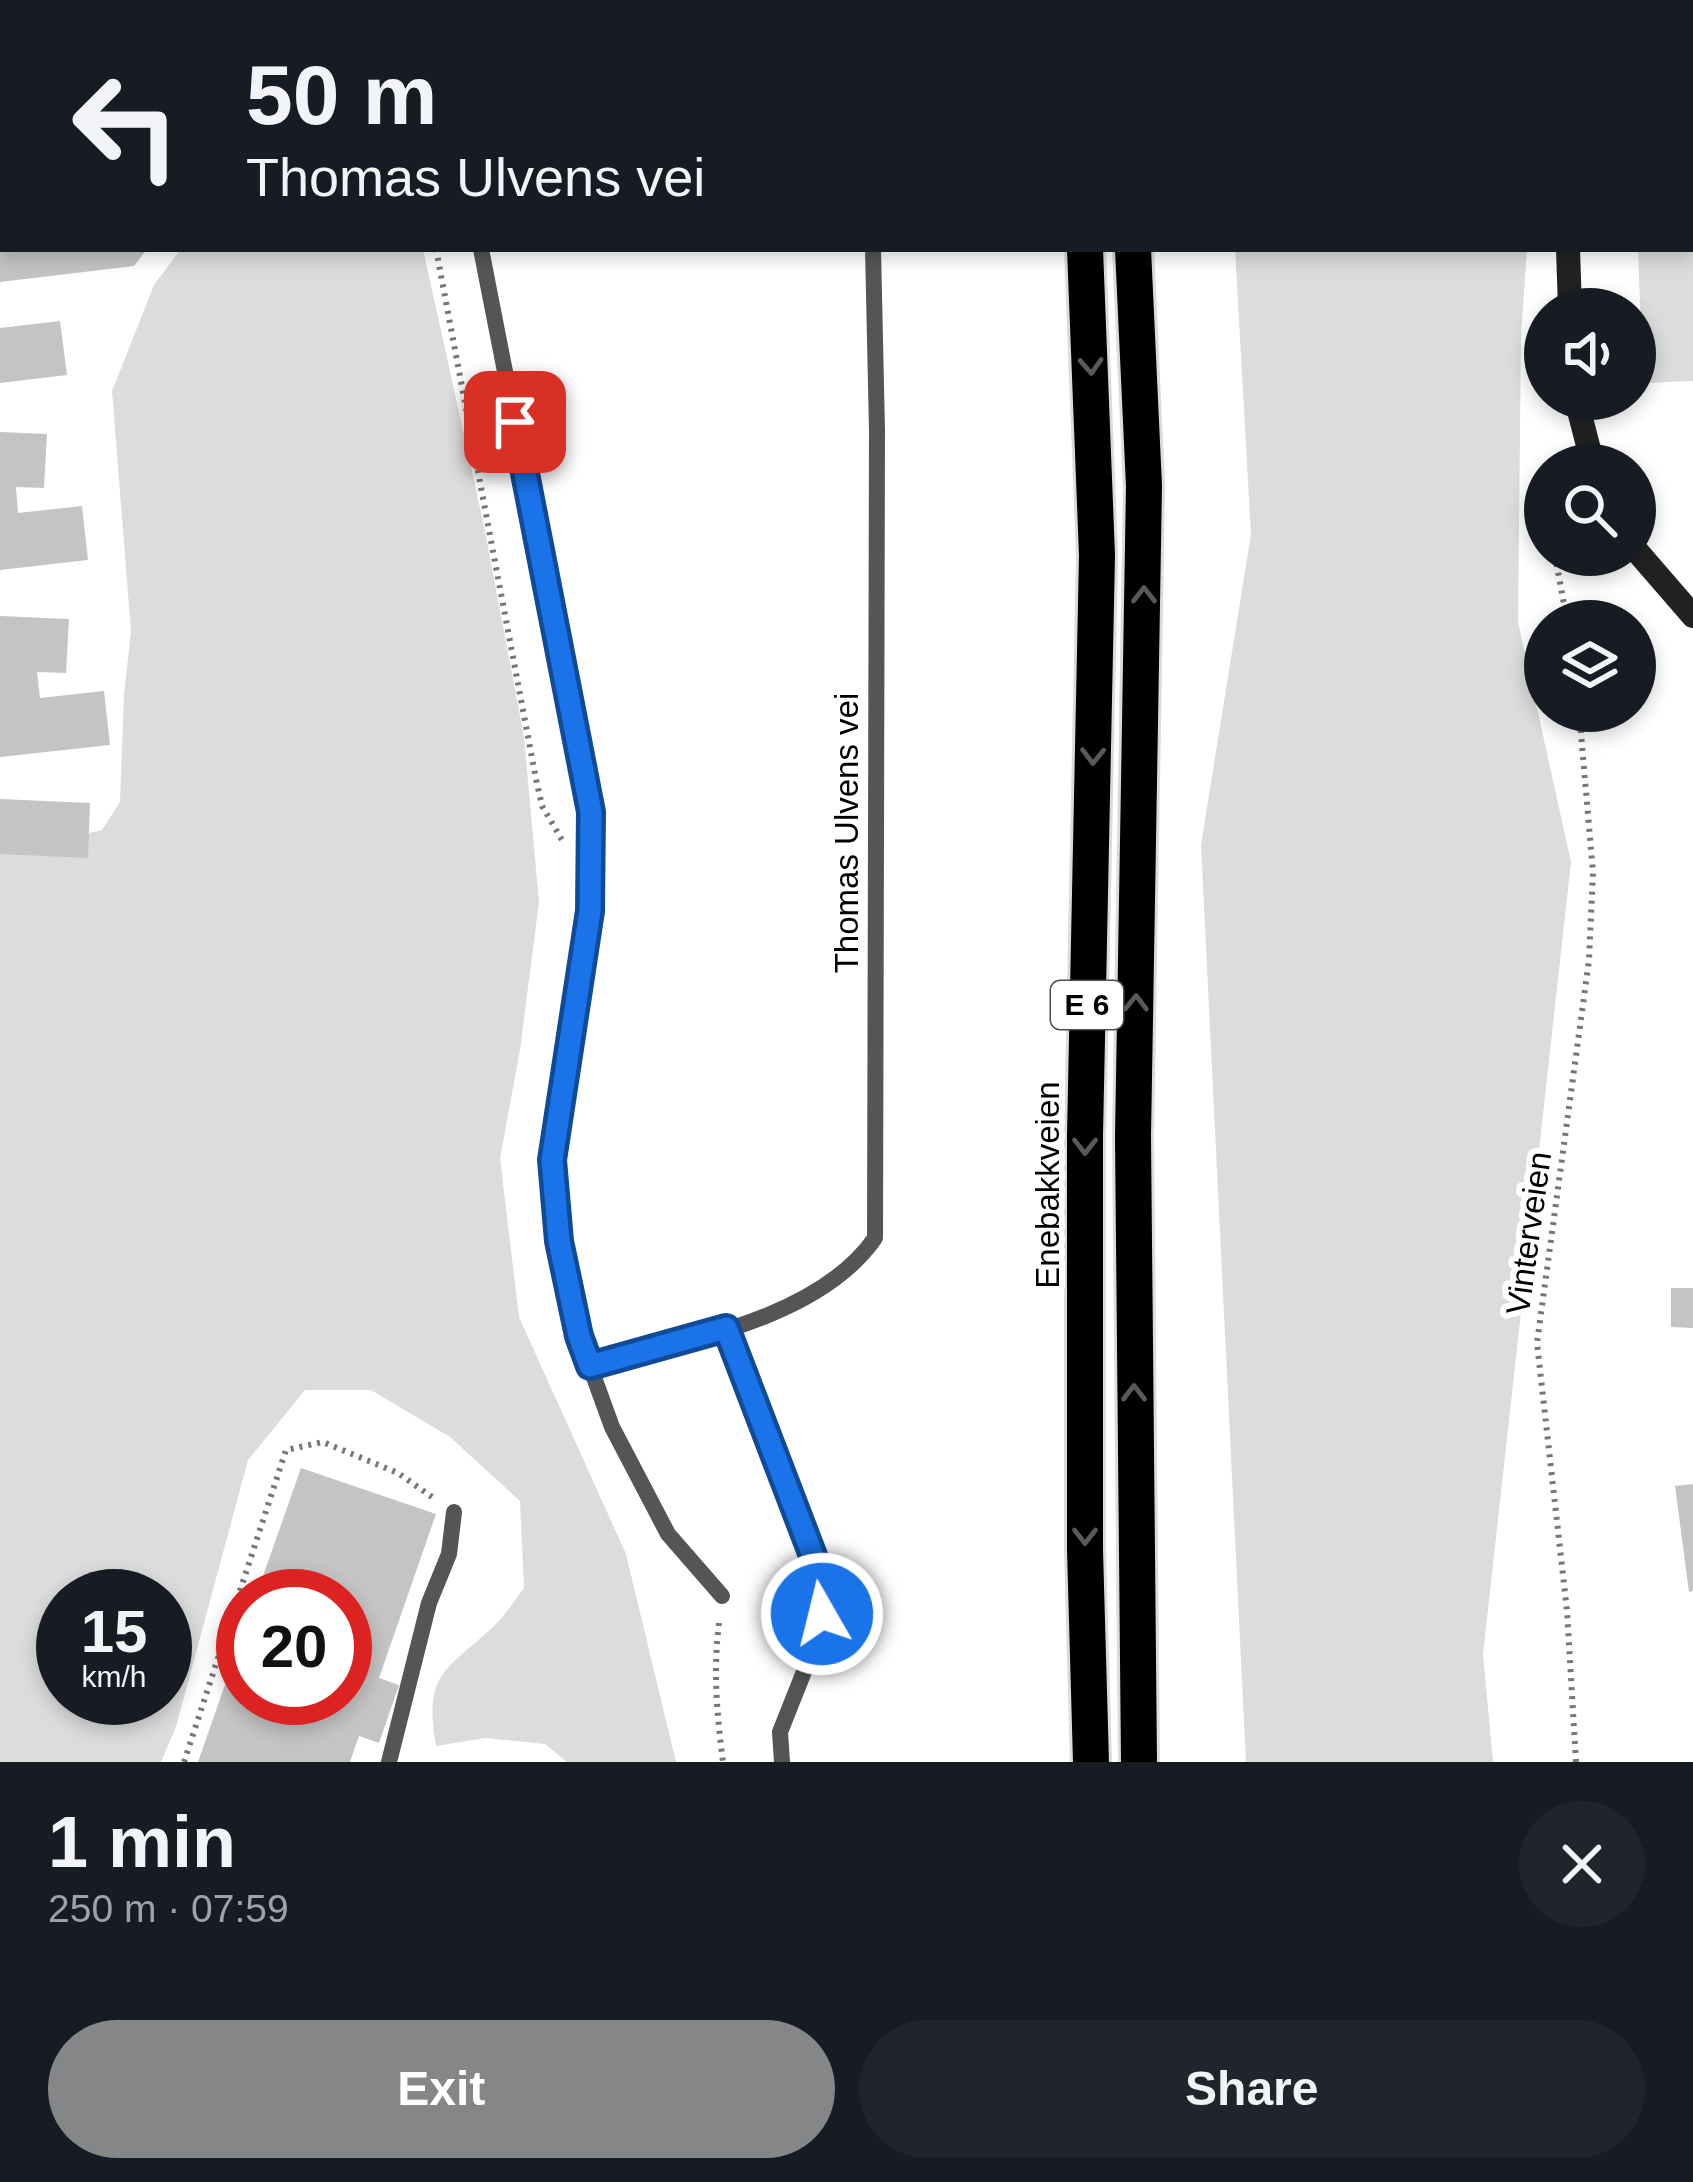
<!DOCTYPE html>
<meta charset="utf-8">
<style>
body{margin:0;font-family:Arial,sans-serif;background:#20242c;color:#f1f3f6;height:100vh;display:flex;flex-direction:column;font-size:45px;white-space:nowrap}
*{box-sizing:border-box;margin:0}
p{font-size:39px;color:#9ea1a6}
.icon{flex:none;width:66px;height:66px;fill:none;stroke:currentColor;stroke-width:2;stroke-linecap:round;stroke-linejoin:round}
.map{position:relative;height:1762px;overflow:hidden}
.side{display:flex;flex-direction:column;background:#171b24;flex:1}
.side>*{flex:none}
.top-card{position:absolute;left:0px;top:0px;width:1695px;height:252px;box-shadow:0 6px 18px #0003;background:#171b24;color:#f1f3f6;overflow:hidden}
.controls{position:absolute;left:1524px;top:288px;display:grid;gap:24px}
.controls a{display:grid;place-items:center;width:132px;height:132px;border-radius:50%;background:#171b24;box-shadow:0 6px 18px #0003;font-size:60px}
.speed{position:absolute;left:36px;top:1569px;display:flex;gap:24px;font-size:60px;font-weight:700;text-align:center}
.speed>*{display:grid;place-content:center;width:156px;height:156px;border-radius:50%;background:#171b24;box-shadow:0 6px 18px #0003;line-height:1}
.speed small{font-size:30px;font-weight:400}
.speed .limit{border:18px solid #d22;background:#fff;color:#111}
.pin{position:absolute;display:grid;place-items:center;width:102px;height:102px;color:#fff;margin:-51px;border-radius:24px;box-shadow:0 6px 18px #0006}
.me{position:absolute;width:132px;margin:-66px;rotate:352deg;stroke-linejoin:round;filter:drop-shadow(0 0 9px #0008)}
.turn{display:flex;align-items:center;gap:42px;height:252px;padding:0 48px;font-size:54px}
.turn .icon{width:156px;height:156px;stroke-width:2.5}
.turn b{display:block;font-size:84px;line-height:102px}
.round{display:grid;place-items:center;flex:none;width:126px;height:126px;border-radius:63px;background:#20242c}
.overview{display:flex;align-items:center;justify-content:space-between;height:204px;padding:0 48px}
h1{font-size:72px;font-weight:700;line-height:90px}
.button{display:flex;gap:24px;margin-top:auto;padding:24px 48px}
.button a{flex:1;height:138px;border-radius:72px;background:#858687;color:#fff;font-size:48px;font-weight:700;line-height:138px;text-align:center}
.button a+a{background:#20242c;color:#f1f3f6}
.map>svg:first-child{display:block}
.green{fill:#dcdcdc;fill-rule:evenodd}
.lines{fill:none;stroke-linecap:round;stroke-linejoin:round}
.stream{stroke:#a3a3a3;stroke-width:10}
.building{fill:#c4c4c4}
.highway-casing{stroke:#dbdbdb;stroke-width:42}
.path{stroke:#777;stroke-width:6;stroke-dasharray:3 6;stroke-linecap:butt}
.lane{stroke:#555;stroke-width:16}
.secondary{stroke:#222;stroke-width:24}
.highway{stroke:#000;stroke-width:36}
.oneway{stroke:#595959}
.route-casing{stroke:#114b97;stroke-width:30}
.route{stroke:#1a73e8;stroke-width:21}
.labels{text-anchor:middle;stroke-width:12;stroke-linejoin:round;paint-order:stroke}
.shield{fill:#fff;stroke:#4c4c4c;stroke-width:3}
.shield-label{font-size:30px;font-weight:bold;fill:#000}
.street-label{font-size:33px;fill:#000;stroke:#fff}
</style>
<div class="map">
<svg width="1693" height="1762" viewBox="0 0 1693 1762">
<rect width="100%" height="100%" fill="#fff"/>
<!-- green -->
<g class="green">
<path d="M1693 238V381L1643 383 1638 249H1692Z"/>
<path d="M181 249H423L484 526 524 737 539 902 520 1050 500 1158 519 1317 626 1554 676 1762H567L545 1744 485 1738 436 1746C423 1672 446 1671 494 1626 505 1616 514 1601 524 1588L520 1501 450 1437 371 1390H305L248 1460 176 1727 161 1762H0V854L102 830 120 802 124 695 131 631 112 391 154 285ZM63 1596H165V1698H63Z"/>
<path d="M1235 249H1527L1521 336 1518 622 1571 862 1483 1655 1493 1762H1246L1201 845 1251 534Z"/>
</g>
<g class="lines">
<!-- stream -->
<path class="stream" d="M1636 0 1637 3"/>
</g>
<!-- building -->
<g class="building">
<path d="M0 249H147L134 266 0 282Z"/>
<path d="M60 321 67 375 0 383V328Z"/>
<path d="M0 432 47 434 44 488 16 487 18 513 82 506 88 560 0 570Z"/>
<path d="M0 616 69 619 66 673 37 672 40 698 104 691 110 745 0 757Z"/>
<path d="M0 799 90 803 88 858 0 854Z"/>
<path d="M1671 1288H1693V1328L1671 1327Z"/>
<path d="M301 1468 436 1514 379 1678 399 1685 379 1743 359 1736 350 1762H198L242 1636 243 1698H345V1596H256Z"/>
<path d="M1693 1484V1591L1689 1592 1675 1486Z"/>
</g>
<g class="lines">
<!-- highway casing -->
<g class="highway-casing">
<g id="highway">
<path d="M1055 0 1056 3"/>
<path d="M1105 0V3"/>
<path d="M1169 3 1170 0"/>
<path d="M1085 249 1097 555 1085 1135V1550L1091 1762"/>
<path d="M1133 249 1144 486 1133 1137 1139 1762"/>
</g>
</g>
<!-- path -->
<g class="path">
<path d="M436 249 536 779 542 806 562 840"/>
<path d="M1555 555 1567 621"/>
<path d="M719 1623C713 1671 717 1715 723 1762"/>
<path d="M184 1762 286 1450 323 1442 398 1473 432 1497"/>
<path d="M1576 1762 1567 1611 1537 1343 1589 960 1593 872 1579 711"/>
</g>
<!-- lane -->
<g class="lane">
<path d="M429 0 430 3"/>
<path d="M552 0V3"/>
<path d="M862 0V3"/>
<path d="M481 249 591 811 590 911 552 1159 559 1241 579 1336 612 1427 668 1534 722 1596"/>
<path d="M726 1328 820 1574 822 1614 815 1644 780 1732 782 1762"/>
<path d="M590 1366C681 1342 818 1320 875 1238L877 430 873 249"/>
<path d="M389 1762 429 1603 449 1554 454 1512"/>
</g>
<!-- secondary -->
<g class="secondary">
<path d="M1559 0V3"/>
<path d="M1568 249 1570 309"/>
<path d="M1576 399 1593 465"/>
<path d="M1635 549 1693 616"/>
</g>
<!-- highway -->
<use href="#highway" class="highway"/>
</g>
<!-- one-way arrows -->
<defs><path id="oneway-chevron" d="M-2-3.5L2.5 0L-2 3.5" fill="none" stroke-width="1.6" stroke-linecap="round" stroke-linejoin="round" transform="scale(3)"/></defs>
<g class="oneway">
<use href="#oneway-chevron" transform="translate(1091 366) rotate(87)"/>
<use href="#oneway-chevron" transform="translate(1144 595) rotate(-90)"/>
<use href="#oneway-chevron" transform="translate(1093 756) rotate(91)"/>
<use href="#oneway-chevron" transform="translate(1136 1003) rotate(-89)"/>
<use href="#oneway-chevron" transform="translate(1085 1146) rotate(90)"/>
<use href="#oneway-chevron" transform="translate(1134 1393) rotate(-90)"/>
<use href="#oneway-chevron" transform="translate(1085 1536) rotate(90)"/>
</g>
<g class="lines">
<!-- route casing -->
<g class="route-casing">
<path id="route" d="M515 422 591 812 590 911 552 1160 559 1241 579 1336 590 1366 726 1328 820 1574 822 1614"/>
</g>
<!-- route -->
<use href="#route" class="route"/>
</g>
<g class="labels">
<!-- shield labels -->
<rect class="shield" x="1051" y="981" width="72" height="48" rx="9"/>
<g class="shield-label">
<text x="1087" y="1015">E 6</text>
</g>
<!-- street labels -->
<g class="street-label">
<text transform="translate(846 833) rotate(-90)" y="12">Thomas Ulvens vei</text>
<text transform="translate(1047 1185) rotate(-90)" y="12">Enebakkveien</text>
<text transform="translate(1528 1233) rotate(-82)" y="12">Vinterveien</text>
</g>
</g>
</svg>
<div class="controls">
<a><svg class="icon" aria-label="sound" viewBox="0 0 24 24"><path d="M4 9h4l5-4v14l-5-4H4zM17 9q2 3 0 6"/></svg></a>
<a><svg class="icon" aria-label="search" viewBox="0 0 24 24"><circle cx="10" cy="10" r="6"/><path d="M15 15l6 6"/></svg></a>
<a><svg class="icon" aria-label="layers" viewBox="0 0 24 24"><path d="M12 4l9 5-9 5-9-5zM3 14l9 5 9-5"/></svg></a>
</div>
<div class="speed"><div>15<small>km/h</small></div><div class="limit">20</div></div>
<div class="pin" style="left:515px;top:422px;background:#d93025"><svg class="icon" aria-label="arrive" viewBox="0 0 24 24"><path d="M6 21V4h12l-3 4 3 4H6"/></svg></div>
<svg class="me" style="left:822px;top:1614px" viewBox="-20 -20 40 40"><circle r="17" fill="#1a73e8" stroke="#fff" stroke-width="3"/><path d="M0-11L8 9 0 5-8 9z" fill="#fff"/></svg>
<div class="top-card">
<div class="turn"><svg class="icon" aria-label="left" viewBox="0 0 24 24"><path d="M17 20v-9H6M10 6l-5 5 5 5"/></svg><div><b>50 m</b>Thomas Ulvens vei</div></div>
</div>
</div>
<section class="side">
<div class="overview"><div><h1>1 min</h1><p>250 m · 07:59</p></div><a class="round"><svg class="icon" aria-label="close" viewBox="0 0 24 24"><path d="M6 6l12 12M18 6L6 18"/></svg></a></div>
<div class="button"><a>Exit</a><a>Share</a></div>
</section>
